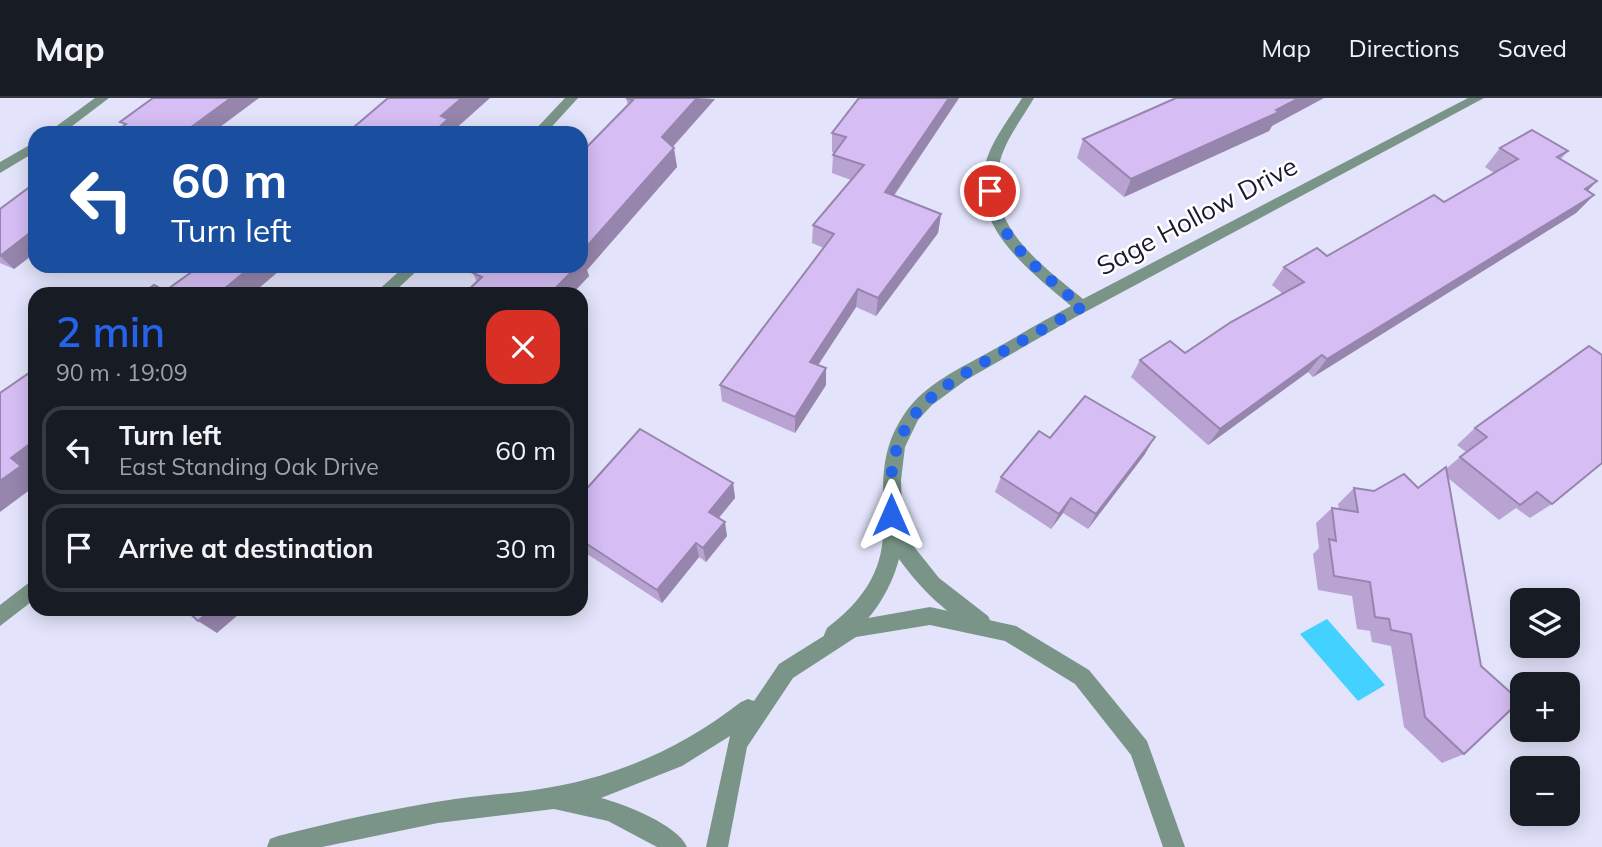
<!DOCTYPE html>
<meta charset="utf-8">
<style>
body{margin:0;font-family:Mulish,sans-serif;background:#20242c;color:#f1f3f6;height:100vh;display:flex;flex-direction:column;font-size:26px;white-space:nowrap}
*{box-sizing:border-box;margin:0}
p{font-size:23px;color:#9ea1a6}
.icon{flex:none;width:38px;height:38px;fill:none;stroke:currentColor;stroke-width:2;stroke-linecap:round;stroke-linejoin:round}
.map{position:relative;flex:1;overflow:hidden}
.drawer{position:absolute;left:28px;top:189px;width:560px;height:329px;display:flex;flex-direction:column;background:#171b24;border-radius:21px;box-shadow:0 4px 18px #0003}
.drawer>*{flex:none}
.banner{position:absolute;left:28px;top:28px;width:560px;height:147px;border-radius:21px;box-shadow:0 4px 18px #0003;background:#1a4fa0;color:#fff;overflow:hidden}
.fabs{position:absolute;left:1510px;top:490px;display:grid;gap:14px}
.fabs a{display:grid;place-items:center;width:70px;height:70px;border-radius:14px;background:#171b24;box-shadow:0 4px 18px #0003;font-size:35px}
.pin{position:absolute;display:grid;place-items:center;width:60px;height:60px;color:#fff;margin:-30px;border:4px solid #fff;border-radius:50%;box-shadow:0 2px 7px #0007}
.me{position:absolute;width:77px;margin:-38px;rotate:0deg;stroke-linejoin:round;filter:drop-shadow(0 0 5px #0008)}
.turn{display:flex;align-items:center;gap:24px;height:147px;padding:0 28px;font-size:32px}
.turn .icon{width:91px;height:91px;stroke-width:2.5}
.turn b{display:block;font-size:49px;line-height:60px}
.round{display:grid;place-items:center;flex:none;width:74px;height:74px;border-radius:21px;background:#20242c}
.headline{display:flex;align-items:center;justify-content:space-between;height:119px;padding:0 28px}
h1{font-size:42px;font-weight:600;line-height:52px;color:#2563eb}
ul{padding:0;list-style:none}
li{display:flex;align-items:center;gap:21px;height:88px;margin:0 14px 10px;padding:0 14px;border:4px solid #363941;border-radius:21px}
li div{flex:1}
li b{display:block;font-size:26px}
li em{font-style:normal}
header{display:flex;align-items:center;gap:42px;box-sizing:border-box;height:98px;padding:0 35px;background:#171b24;border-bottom:2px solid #363941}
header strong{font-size:33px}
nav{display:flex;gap:38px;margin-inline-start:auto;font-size:24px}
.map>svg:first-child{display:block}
.water{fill:#43d1ff}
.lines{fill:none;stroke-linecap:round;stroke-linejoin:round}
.minor{fill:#7a9588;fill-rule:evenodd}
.tertiary{fill:#7a9588;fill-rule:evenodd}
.wall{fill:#b8a3d3}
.shaded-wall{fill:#9685ac}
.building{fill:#d6bef5;stroke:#9685ac;stroke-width:2}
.route{stroke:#2563eb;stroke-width:12;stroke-dasharray:0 21.6}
.labels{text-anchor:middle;stroke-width:5;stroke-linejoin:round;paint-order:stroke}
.street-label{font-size:26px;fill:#1a192e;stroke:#fff}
</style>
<header>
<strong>Map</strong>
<nav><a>Map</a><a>Directions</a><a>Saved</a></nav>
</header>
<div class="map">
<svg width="1602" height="749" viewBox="0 0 1602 749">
<rect width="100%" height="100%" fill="#e3e3fb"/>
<!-- water -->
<path class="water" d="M1327 521 1385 587 1358 603 1300 536Z"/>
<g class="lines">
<!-- minor -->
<g class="minor">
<path d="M95 0H109L63 35H47Z"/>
<path d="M565 0H578L546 35H532Z"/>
<path d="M1022 0H1034C1022 21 1004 43 999 67 985 128 1042 167 1083 201L1468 0H1484L1074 220 966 282 932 307 918 322 905 349 901 382 903 435 939 480 988 518 991 524 988 530 981 533C949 520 919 489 899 461 891 493 866 534 834 546L827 544 824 537 827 530C928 454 851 393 905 315 926 285 961 270 991 253 1018 238 1044 222 1071 208 1029 172 970 129 985 67 991 43 1009 21 1022 0Z"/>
<path d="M35 44V54L0 75V64Z"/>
<path d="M405 168H422L392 196H374Z"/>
<path d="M35 480V501L0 528V507Z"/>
</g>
<!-- tertiary -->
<path class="tertiary" d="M930 509 1016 528 1089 572 1147 643 1185 749H1163L1131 657 1075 586 1005 543 930 527 856 539 793 580 747 649 728 749H706L730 638 682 668 601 700C624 706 678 727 687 749H657L608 723 554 711 438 725 322 749H267L270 741 278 738C336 723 395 710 455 701 481 697 508 696 534 692 612 681 679 652 741 604L748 601 754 603 779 566 846 524Z"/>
</g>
<!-- wall -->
<g class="wall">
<path d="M626 0 715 1 673 49 677 69 587 172 589 178 572 196H464L477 184 473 175 581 168V55L628 7Z"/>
<path d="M859 0H959L894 98 941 116 938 135 876 218 856 209 818 267 826 270V287L795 335 722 303 720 287 824 150 812 145 813 127 851 82 832 75 833 57 834 55 832 54V35Z"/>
<path d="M1272 28 1269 33 1124 99 1077 60 1083 41Z"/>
<path d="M1500 50 1568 53 1561 61 1588 93 1594 97 1576 115 1313 279 1308 274 1208 347 1131 279 1140 262 1185 255 1283 196 1272 187 1284 169 1327 158 1444 104 1494 75 1485 69Z"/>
<path d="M35 85V155L14 171 0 165V111Z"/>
<path d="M1589 248 1552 406 1530 420 1516 410 1499 422 1448 380 1464 656 1442 665 1404 629 1391 548 1372 544 1370 533 1357 531 1352 498 1318 492 1313 456 1319 450 1316 425 1332 410 1339 411 1338 406 1354 390 1374 393 1418 390 1447 370 1466 354 1457 347 1475 330Z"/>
<path d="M1050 340 1145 356 1088 431 1063 415 1051 431 995 394 1001 379Z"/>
<path d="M733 385 735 400 719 420 727 438 706 464 699 459 662 505 581 452V397Z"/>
</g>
<!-- shaded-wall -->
<g class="shaded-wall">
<path d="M231 0H259L212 35H183Z"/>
<path d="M462 0H490L453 33 454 35H433L441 18Z"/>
<path d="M697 0 715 1 665 57 662 39Z"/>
<path d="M949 0H959L883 113 885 94Z"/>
<path d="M1299 0H1324L1272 28 1269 33 1124 99 1131 81 1276 12Z"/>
<path d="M674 50 677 69 587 172 589 178 572 196H550L577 168H581V155Z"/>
<path d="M1597 83 1579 102 1585 91Z"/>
<path d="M1594 97 1576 115 1313 279 1327 261Z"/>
<path d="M941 116 938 135 876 218 878 200Z"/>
<path d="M35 131V155L14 171 0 158Z"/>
<path d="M252 168H285L252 196H218Z"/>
<path d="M858 191 856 209 809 281 810 264Z"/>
<path d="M1322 257 1308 274 1208 347 1220 331Z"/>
<path d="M826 270V287L795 335V319Z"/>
<path d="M1155 339 1145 356 1088 431 1096 416Z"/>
<path d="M35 342V372L32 375 35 377V388L0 414V383L11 360Z"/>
<path d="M733 385 735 400 711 429 709 414Z"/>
<path d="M1071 400 1063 415 1051 431 1059 416Z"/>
<path d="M725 424 727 438 706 464 703 450Z"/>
<path d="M696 445 699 459 662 505 657 492Z"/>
<path d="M212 511H245L217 535 198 523Z"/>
</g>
<!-- building -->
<g class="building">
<path d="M153 0H231L183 35H114L126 26 120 24Z"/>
<path d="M388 0H462L441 18 448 21 433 35H347Z"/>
<path d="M626 0H697L662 39 674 50 581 155V105L584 102 581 101V55L633 2Z"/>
<path d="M859 0H949L885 94 941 116 878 200 858 191 810 264 826 270 795 319 720 287 834 136 813 127 864 67 833 57 846 39 832 35Z"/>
<path d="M1176 0H1299L1276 12 1279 14 1131 81 1083 41Z"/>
<path d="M1532 32 1568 53 1557 59 1597 83 1585 91 1594 97 1327 261 1322 257 1220 331 1140 262 1170 243 1185 255 1231 224 1304 184 1284 169 1317 150 1327 158 1434 97 1444 104 1518 61 1500 50Z"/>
<path d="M35 85V131L0 158V111Z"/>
<path d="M200 168H252L218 196H141L154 187 165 193Z"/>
<path d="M481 168H577L550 196H464L482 179 473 175Z"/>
<path d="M1589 248 1602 257V365L1552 406 1537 394 1520 407 1460 359 1487 339 1475 330Z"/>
<path d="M35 271V342L11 360 21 368 0 383V295Z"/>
<path d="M1085 298 1155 339 1096 416 1071 400 1059 416 1001 379 1039 333 1050 340Z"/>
<path d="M640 331 733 385 709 414 725 424 703 450 696 445 657 492 581 442V397Z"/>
<path d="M1446 369 1481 568 1520 603 1464 656 1425 619 1411 536 1391 532 1389 521 1375 519 1370 484 1334 478 1329 441 1336 443 1332 410 1358 414 1354 390 1374 393 1404 376 1418 390Z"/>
<path d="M185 511H212L198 523Z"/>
</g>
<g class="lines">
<!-- route -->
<path class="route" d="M891 417C885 327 920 300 993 259 1022 243 1052 226 1082 209 1044 175 999 146 990 93"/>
</g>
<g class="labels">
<!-- street labels -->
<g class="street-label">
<text transform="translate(1197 118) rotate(-28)" y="9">Sage Hollow Drive</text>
</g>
</g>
</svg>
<div class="fabs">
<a><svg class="icon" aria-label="layers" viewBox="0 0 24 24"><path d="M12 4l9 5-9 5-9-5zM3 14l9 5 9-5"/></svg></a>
<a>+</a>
<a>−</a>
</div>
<div class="pin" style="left:990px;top:93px;background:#d93025"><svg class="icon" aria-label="arrive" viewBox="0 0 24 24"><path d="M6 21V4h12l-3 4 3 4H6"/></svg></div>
<svg class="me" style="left:891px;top:417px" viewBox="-20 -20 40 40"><path d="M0-17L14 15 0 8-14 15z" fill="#2563eb" stroke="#fff" stroke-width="4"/></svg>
<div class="banner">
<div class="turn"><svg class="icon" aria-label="left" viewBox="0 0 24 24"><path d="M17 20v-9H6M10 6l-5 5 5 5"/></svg><div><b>60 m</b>Turn left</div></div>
</div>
<section class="drawer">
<div class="headline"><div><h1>2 min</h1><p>90 m · 19:09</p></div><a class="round" style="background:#d93025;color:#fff"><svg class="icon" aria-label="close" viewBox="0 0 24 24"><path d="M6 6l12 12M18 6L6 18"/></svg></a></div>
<ul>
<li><svg class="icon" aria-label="left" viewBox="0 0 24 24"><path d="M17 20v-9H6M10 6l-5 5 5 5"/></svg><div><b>Turn left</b><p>East Standing Oak Drive</p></div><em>60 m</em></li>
<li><svg class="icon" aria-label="arrive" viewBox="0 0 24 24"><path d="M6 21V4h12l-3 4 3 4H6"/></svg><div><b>Arrive at destination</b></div><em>30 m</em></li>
</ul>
</section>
</div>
